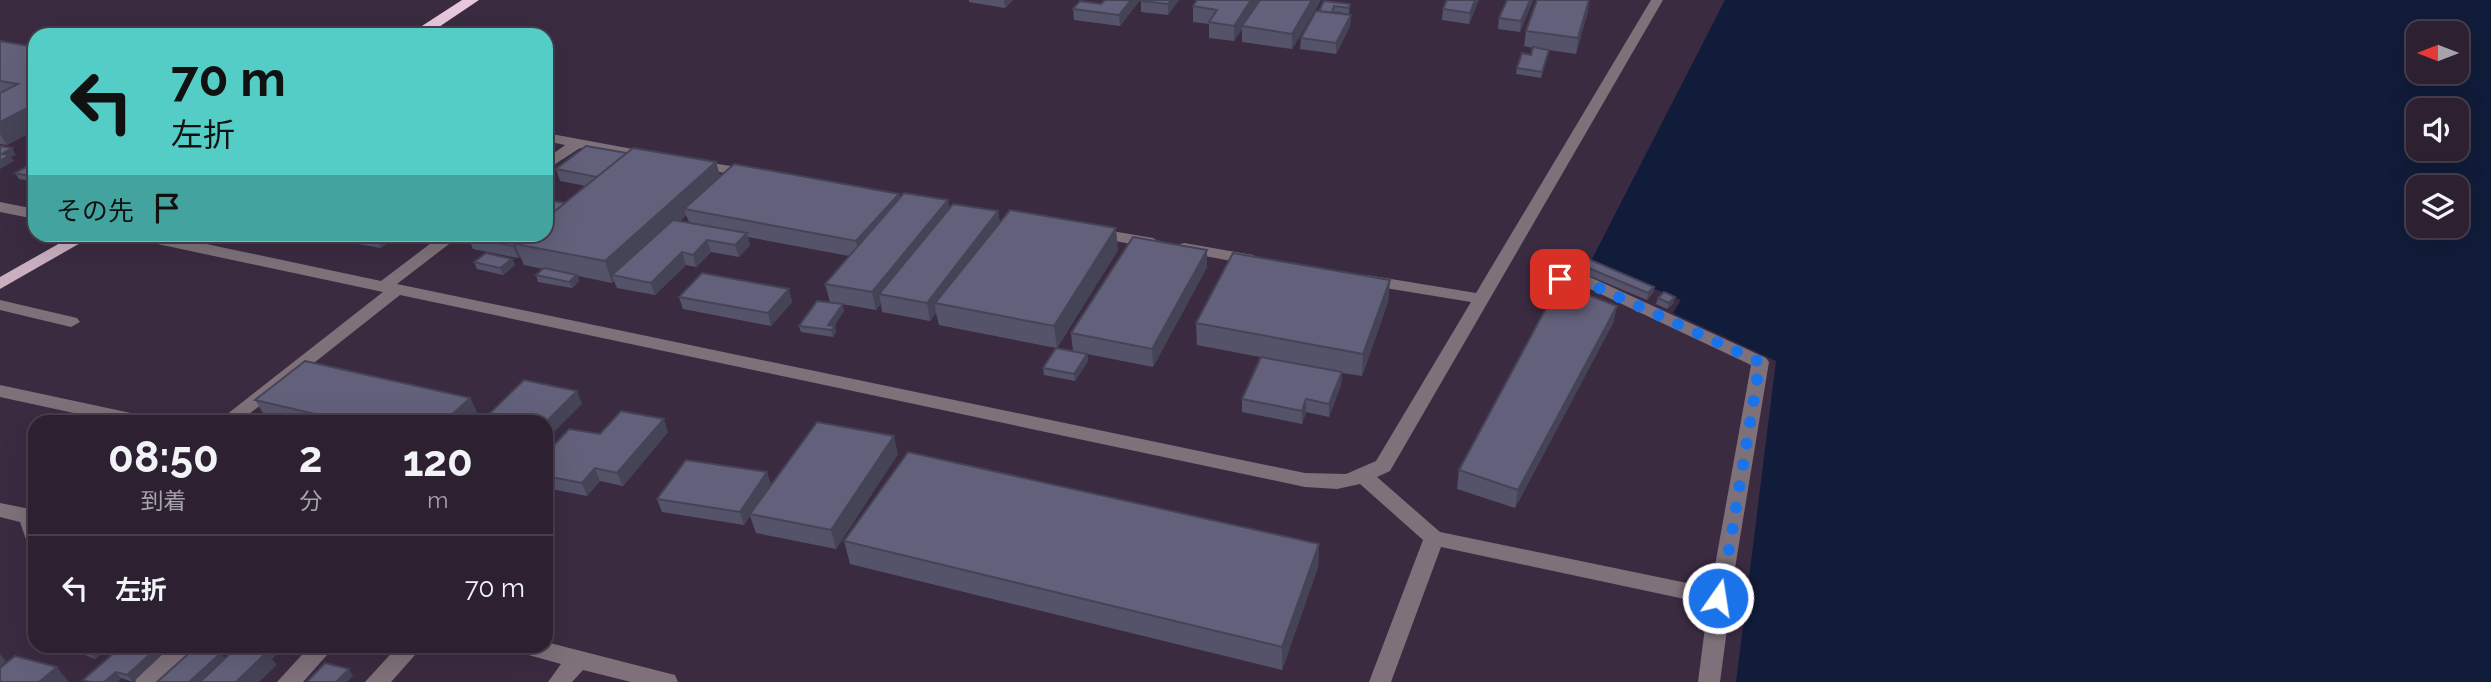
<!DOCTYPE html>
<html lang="ja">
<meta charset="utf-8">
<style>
body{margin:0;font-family:Raleway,"Noto Sans JP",sans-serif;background:#382d3d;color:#f1f3f6;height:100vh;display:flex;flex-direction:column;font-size:26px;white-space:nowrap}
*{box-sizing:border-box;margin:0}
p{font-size:23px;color:#a6a3ab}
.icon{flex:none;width:38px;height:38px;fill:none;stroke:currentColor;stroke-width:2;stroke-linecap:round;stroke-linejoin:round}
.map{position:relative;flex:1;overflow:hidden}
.details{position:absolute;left:28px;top:415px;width:525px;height:238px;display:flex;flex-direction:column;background:#2c2031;border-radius:21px;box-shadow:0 7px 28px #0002,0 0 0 2px #483e4d}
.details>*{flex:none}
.banner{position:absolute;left:28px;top:28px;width:525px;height:214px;border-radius:21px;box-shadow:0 7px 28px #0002,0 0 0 2px #483e4d;background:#54cdc7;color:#111;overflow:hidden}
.needle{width:46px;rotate:270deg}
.fabs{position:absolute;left:2406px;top:21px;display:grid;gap:14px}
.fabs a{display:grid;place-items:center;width:63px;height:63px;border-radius:14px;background:#2c2031;box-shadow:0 7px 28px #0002,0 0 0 2px #483e4d;font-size:35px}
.pin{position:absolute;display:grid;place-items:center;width:60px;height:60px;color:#fff;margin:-30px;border-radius:14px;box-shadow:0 4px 10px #0006}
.me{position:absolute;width:77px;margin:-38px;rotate:13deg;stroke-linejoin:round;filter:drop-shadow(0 0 5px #0008)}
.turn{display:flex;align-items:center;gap:24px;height:147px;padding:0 28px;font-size:32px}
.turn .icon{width:91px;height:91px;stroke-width:2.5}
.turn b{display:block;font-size:49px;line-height:60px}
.then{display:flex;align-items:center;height:66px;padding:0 28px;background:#0003;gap:14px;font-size:26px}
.eta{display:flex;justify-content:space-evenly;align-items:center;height:119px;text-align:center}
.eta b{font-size:42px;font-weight:700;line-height:49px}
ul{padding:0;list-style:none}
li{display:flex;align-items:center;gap:21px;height:105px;padding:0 28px;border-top:2px solid #483e4d}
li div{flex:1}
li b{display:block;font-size:26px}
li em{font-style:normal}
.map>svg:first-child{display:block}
.water{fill:#101c39;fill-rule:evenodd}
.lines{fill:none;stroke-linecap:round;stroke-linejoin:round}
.minor{fill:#7e7179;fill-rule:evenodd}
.major{fill:#c9afbf;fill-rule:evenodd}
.highway{fill:#e7c7db;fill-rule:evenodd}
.wall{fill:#55536a;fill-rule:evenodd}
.shaded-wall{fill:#454356}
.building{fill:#63607b;stroke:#454356;stroke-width:2}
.route{stroke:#1a73e8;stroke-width:12;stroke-dasharray:0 21.6}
</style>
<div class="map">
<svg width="2491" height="682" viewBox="0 0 2491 682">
<rect width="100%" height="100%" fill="#3b2b41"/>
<!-- water -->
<path class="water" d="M1725 0H2491V682H1736L1776 361 1673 313 1681 300 1591 261ZM2418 33H2457V72H2418ZM2418 110H2457V149H2418ZM2418 187H2457V226H2418Z"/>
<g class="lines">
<!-- minor -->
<g class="minor">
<path d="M1651 0H1663L1390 471 1377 477 1440 532 1711 588 1751 365 1571 280 1560 284 1552 279 1565 271H1577L1766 358 1769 362 1736 562 1720 682H1698L1708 604 1441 547 1391 682H1369L1423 540 1360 484 1337 489 1305 487 400 295 239 422H217L383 292 134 239 126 234H159L381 281 443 234H462L397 284 1305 473 1346 474 1376 461 1471 302 1367 285 1359 280 1367 275 1476 293Z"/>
<path d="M546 133 649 152 656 156 649 160 580 148 546 170V159L565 145 546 141Z"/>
<path d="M694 160 749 169 756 173 749 177 689 167 687 164Z"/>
<path d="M0 202 35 209V219L0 212Z"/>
<path d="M1094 228 1153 238 1161 243 1153 248 1088 236 1086 233 1088 230Z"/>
<path d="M1184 243 1253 255 1261 260 1253 265 1178 251 1176 248 1178 245Z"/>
<path d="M0 300 77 318 80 322 71 327 0 310Z"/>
<path d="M0 385 145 416 152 418 154 422H115L0 397Z"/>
<path d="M0 503 35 510V548L28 545 20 522 0 517Z"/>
<path d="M546 642 667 673 675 675 678 682H631L583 670 572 682H548L561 664 518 652 515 646H546Z"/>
<path d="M172 646H198L195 652 161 682H135L138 675Z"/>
<path d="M310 646H335L303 682H277Z"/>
<path d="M398 646H423L391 682H365Z"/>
</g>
<!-- major -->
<path class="major" d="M76 234H96L0 289V277Z"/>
<!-- highway -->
<path class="highway" d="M462 0H479L427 35H408Z"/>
</g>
<!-- wall -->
<g class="wall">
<path d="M969 0H1013L1005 8 969 2Z"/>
<path d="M1105 0H1140L1120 26 1074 20 1073 9 1101 4Z"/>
<path d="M1141 0H1179L1168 15 1141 12Z"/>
<path d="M1321 0 1292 49 1242 42V29L1234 41 1209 38V24L1193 22V6Z"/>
<path d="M1447 0H1479L1469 24 1442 20 1443 9Z"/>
<path d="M1533 0 1520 32 1498 29 1499 18Z"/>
<path d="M1324 1 1350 4 1349 14 1334 12 1351 15 1350 26 1336 54 1300 49 1301 38 1319 11Z"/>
<path d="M1588 11 1576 54 1549 50 1541 78 1516 74 1517 68 1531 55 1533 48 1524 46 1526 31Z"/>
<path d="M0 41 35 47V130L7 145 0 144Z"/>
<path d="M627 153 716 162 720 176 900 198 950 208 998 211 1000 223 1118 250 1057 348 1073 351 1071 333 1207 250V267L1153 367 1087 354 1088 361 1075 381 1044 375 1043 368 1056 348 939 325 936 313 930 321 882 312 881 304 876 310 830 302 825 284 849 256 748 237 750 245 739 257 711 252 696 267 686 265 655 295 617 288 614 281 612 283 578 276 579 281 572 288 538 282 536 275 543 269 524 265 520 256 518 258 473 249 468 237 565 203 586 186 560 181 556 169ZM686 215 689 222 680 221Z"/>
<path d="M35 162V182L19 179 15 173Z"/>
<path d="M352 234H394L395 237 381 248 353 243 350 237Z"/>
<path d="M512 259 515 265 503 275 477 269 474 262Z"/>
<path d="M1579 264 1654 287 1653 293 1647 300 1578 271Z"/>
<path d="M1390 280 1388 302 1362 376 1342 373 1341 385 1329 417 1306 412 1302 424 1242 412V399L1260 357 1197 345 1196 323Z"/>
<path d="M789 289 792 302 771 326 683 309 679 297Z"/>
<path d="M1658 298 1674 303 1667 309 1656 304Z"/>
<path d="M1617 306 1613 323 1515 508 1457 489 1459 470Z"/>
<path d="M844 311 834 326 836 332 833 337 801 332 799 326Z"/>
<path d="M470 398 479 417 474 422H282L266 418 255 400Z"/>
<path d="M668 432 623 486 600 481 587 496 546 488V454L600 434Z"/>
<path d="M898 454 836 549 756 533 750 516 744 525 662 512 657 499 767 472 771 485Z"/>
<path d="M844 541 1319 544 1318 567 1282 670 850 564Z"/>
<path d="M71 646H112L95 659 75 651Z"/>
<path d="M122 646H164L167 650 133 682 121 678 118 682H85L83 680Z"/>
</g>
<!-- shaded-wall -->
<g class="shaded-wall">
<path d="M1004 0H1013L1005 8Z"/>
<path d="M1131 0H1140L1120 26 1119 15Z"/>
<path d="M1171 0H1179L1168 15V4Z"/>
<path d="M1251 0H1260L1242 26V29L1234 41V26Z"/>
<path d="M1312 0H1321L1292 49V34Z"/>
<path d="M1475 0H1479L1469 24 1470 13Z"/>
<path d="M1530 0H1533L1520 32 1521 21Z"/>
<path d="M1590 0 1588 11 1576 54 1578 38Z"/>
<path d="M1351 15 1350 26 1336 54V43Z"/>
<path d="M35 104V130L7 145 0 134V122Z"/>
<path d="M12 148 16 155 11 157 14 161 0 169V161L2 154Z"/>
<path d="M716 162 722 183 684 209 686 215 619 277 612 275 614 281 612 283 605 261Z"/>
<path d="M899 194 902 211 860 258 856 241Z"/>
<path d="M948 200 951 218 879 294 881 304 876 310 872 292Z"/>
<path d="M998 211 1000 228 935 303 936 313 930 321 927 303Z"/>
<path d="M1116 228 1118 250 1057 348 1054 326Z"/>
<path d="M747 233 750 245 739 257 735 245Z"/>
<path d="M387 234H394L395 237 381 248 378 241Z"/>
<path d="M707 240 711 252 696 267 693 255Z"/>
<path d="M515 244 520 256 518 258 513 246Z"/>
<path d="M1207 250V267L1153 367 1152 349Z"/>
<path d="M682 252 686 265 655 295 651 283Z"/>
<path d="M512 259 515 265 503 275 500 268Z"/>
<path d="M577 275 579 281 572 288 569 282Z"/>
<path d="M1390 280 1388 302 1362 376 1363 354Z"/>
<path d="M1654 287 1653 293 1647 300 1648 293Z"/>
<path d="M789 289 792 302 771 326 768 313Z"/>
<path d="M1675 297 1674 303 1667 309 1669 303Z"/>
<path d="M843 304 844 311 830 332 828 325Z"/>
<path d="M1617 306 1613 323 1515 508 1518 490Z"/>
<path d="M835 326 836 332 833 337 831 330Z"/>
<path d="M1087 354 1088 361 1075 381 1074 374Z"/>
<path d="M1342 372 1341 385 1329 417V404Z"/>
<path d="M577 391 582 404 546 440V422Z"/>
<path d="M470 398 479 417 474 422H444Z"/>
<path d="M1306 399V412L1302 424V411Z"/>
<path d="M664 419 668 432 623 486 617 473Z"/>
<path d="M894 436 898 454 836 549 831 530Z"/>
<path d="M595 468 600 481 587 496 582 483Z"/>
<path d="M767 472 771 485 750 514V516L744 525 740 512Z"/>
<path d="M1319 544 1318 567 1282 670V647Z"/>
<path d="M97 646H112L95 659 89 652Z"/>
<path d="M159 646H164L167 650 133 682 127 675Z"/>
<path d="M262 646H274L279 652 272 659 277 665 259 682H236L258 650Z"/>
<path d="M221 653 226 660 202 682H189Z"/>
<path d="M0 654 6 661 0 667Z"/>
<path d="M57 667 68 681 67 682H39Z"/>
<path d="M349 669 353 676 347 682H336Z"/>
<path d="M116 672 121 678 118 682H104Z"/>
</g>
<!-- building -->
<g class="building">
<path d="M1105 0H1131L1119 15 1073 9 1080 1 1101 4Z"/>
<path d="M1141 0H1171L1168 4 1141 1Z"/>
<path d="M1197 0H1251L1234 26 1209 22 1217 10 1193 6Z"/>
<path d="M1260 0H1312L1292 34 1242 26Z"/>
<path d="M1447 0H1475L1470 13 1443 9Z"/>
<path d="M1507 0H1530L1521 21 1499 18Z"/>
<path d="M1537 0H1589L1578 38 1526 31Z"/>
<path d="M1324 1 1350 4 1349 8 1334 6 1332 12 1342 13V14L1319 11Z"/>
<path d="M1316 11 1351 15 1336 43 1301 38Z"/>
<path d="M0 41 35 47V104L0 122V93L18 84 0 81Z"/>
<path d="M1533 47 1549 50 1542 72 1517 68 1522 53 1531 55Z"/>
<path d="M1 146 12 148 2 154 10 155 0 161V147Z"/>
<path d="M586 146 627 153 597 177 556 169Z"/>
<path d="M633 148 716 162 605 261 515 244 526 234H546V218Z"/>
<path d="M35 162V176L34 177 15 173Z"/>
<path d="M734 164 899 194 856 241 684 209Z"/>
<path d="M904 193 948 200 872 292 825 284Z"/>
<path d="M546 200 565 203 546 218Z"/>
<path d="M953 204 998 211 927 303 879 294Z"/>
<path d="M1010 210 1116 228 1054 326 935 303Z"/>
<path d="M673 220 747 233 735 245 707 240 693 255 682 252 651 283 612 275Z"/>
<path d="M352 234H387L378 241 350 237Z"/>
<path d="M471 234H526L513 246 468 237Z"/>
<path d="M1133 237 1207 250 1152 349 1071 333Z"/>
<path d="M486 253 512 259 500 268 474 262Z"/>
<path d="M1233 253 1390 280 1363 354 1196 323Z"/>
<path d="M1586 258 1654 287 1648 293 1579 264Z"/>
<path d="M544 268 577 275 569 282 536 275Z"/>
<path d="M702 273 789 289 768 313 679 297Z"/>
<path d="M1559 284 1617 306 1518 490 1459 470Z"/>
<path d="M1664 292 1675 297 1669 303 1658 298Z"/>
<path d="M817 301 843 304 828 325 835 326 831 330 799 326Z"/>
<path d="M1056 348 1087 354 1074 374 1043 368Z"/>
<path d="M1261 357 1342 372 1329 404 1306 399 1302 411 1242 399Z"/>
<path d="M305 361 470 398 444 422H349L255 400Z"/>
<path d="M524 380 577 391 546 422H481Z"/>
<path d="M621 411 664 419 617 473 595 468 582 483 546 476V454L569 429 600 434Z"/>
<path d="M817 422 894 436 831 530 750 514Z"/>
<path d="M908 452 1319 544 1282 647 844 541Z"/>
<path d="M686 460 767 472 740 512 657 499Z"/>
<path d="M75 646H97L89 652Z"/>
<path d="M122 646H159L127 675 116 672 104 682H90L83 680Z"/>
<path d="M197 646 221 653 189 682H157Z"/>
<path d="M238 646H262L258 650 267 652 236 682H200Z"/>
<path d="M15 656 57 667 39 682H0V668Z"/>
<path d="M325 663 349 669 336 682H307Z"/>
</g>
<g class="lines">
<!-- route -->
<path class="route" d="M1560 279 1571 275 1760 362 1728 556 1718 598"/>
</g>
</svg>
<div class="fabs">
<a><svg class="needle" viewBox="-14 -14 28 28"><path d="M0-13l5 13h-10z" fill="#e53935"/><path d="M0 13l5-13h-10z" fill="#a6a3ab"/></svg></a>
<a><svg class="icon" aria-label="sound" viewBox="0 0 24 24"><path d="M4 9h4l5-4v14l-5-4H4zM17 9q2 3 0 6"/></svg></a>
<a><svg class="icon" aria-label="layers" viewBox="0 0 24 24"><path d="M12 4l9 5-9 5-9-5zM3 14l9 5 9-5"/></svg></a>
</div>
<div class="pin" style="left:1560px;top:279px;background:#d93025"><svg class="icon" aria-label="arrive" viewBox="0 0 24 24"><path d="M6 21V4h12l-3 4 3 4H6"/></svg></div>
<svg class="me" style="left:1718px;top:598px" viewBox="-20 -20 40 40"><circle r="17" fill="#1a73e8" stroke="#fff" stroke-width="3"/><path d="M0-11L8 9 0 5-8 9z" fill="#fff"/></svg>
<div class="banner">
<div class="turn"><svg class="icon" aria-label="left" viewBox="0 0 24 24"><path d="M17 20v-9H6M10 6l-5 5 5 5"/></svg><div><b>70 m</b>左折</div></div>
<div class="then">その先<svg class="icon" aria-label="arrive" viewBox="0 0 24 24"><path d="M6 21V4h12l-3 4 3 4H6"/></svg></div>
</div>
<section class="details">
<div class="eta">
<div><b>08:50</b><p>到着</p></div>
<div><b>2</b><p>分</p></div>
<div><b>120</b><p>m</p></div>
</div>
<ul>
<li><svg class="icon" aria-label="left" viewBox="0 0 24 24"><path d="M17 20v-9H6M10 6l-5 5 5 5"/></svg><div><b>左折</b></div><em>70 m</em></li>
</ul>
</section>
</div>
